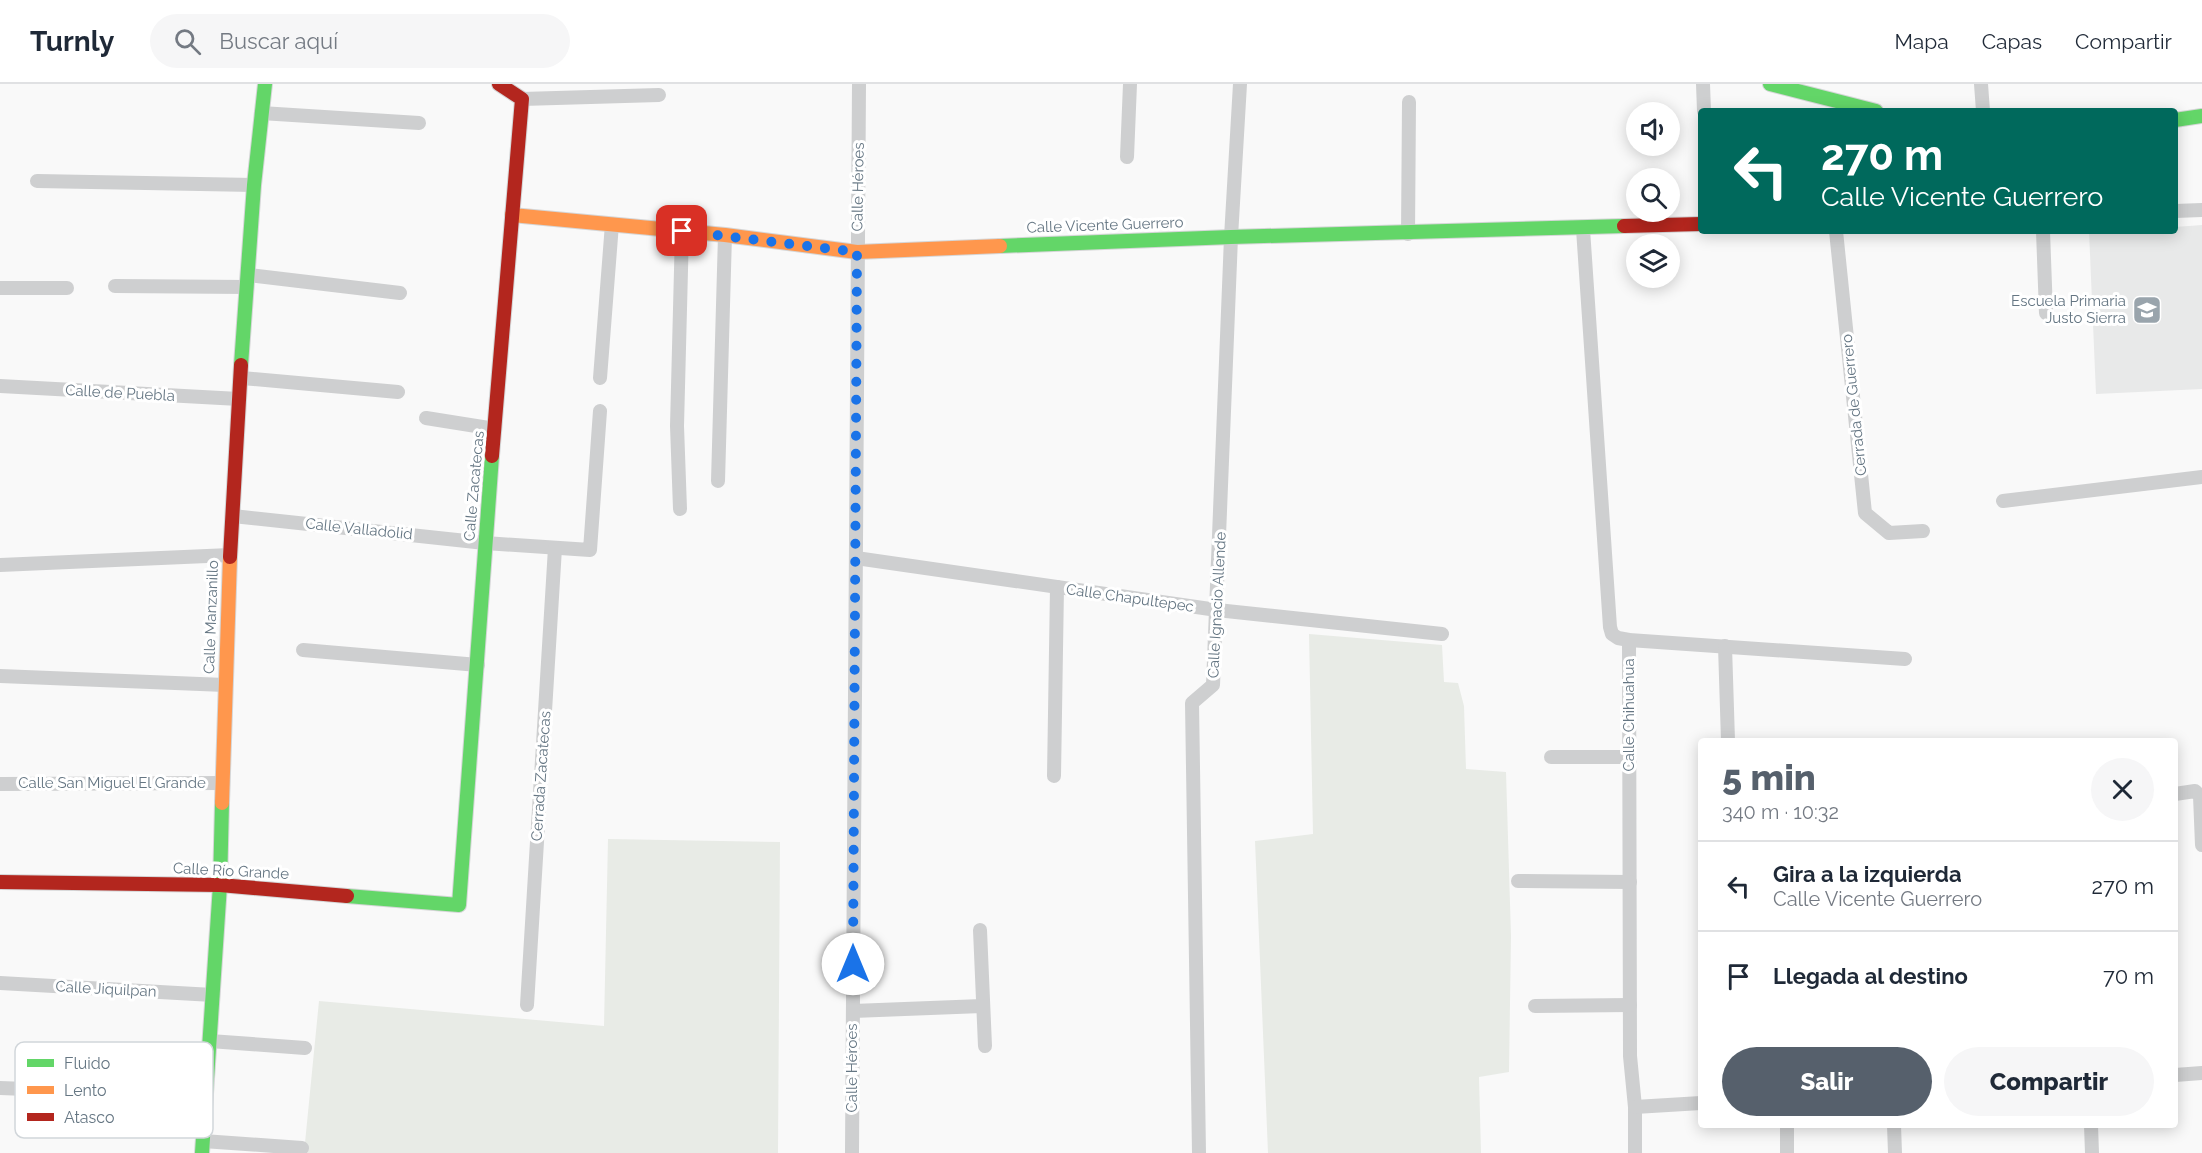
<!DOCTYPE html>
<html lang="es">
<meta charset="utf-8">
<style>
body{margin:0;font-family:Raleway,sans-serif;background:#f6f6f7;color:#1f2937;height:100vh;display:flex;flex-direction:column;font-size:22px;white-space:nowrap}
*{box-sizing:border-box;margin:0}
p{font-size:20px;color:#747a83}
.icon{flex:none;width:33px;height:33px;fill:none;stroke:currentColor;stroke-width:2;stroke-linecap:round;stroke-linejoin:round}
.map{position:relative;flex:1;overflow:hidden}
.details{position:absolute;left:1698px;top:654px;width:480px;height:390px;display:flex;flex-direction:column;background:#fff;border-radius:6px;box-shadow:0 3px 15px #0003}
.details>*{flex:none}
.guide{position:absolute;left:1698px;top:24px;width:480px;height:126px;border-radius:6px;box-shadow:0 3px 15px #0003;background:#00695c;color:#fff;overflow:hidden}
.buttons{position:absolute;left:1626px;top:18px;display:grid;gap:12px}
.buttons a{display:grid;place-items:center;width:54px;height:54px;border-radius:50%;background:#fff;box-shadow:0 3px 15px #0003;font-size:30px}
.pin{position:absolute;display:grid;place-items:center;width:51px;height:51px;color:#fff;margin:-26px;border-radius:12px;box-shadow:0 3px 9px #0006}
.me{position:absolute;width:66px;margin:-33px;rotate:0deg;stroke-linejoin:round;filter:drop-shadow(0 0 4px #0008)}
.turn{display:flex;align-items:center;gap:21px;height:126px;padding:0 24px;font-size:27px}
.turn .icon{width:78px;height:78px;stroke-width:2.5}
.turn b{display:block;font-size:42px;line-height:51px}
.round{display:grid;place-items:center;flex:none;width:63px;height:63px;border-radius:32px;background:#f6f6f7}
.headline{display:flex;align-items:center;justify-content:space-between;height:102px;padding:0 24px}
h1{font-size:36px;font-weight:800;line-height:45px;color:#56606c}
.cta{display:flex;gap:12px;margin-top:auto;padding:12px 24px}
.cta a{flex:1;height:69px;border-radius:36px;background:#56606c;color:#fff;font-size:24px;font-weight:800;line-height:69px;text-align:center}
.cta a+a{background:#f6f6f7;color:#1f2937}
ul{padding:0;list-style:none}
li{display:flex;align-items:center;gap:18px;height:90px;padding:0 24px;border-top:2px solid #e0e1e3}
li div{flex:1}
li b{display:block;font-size:22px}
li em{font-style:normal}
header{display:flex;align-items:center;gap:36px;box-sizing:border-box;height:84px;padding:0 30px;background:#fff;border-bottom:2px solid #e0e1e3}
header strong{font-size:28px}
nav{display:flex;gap:33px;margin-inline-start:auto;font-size:21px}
.search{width:420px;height:54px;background:#f6f6f7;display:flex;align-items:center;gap:15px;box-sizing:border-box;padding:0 21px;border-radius:33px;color:#747a83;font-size:22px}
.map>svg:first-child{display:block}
.built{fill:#e8e9e9}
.grass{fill:#e8ebe6}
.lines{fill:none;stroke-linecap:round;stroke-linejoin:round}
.fast-casing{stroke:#d5d6d7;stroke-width:16}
.slow-casing{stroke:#d5d6d7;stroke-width:16}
.jam-casing{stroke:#d5d6d7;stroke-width:16}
.street{stroke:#cecfd0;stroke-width:14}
.fast{stroke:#63d668;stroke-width:14}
.slow{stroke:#ff974d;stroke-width:14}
.jam{stroke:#b3261e;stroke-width:14}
.route{stroke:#1a73e8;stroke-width:10;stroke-dasharray:0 18}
.labels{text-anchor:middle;stroke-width:6;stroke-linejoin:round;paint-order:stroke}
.street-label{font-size:15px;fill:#657683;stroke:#fff}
.poi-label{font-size:15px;fill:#657683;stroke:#fff;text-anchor:end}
.key{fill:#fff;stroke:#d1d6da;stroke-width:1.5}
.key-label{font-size:16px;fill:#657683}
</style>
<header>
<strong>Turnly</strong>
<div class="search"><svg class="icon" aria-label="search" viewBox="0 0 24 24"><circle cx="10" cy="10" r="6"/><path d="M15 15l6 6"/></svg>Buscar aquí</div>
<nav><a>Mapa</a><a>Capas</a><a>Compartir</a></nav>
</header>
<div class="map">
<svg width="2202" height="1069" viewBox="0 0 2202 1069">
<rect width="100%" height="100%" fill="#f9f9f9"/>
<!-- built -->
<path class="built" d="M2202 141V305L2096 310 2089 147H2175V143Z"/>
<!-- grass -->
<g class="grass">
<path d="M1309 550 1442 561 1444 598 1458 599 1464 622 1466 685 1506 688 1511 852 1509 988 1479 993 1481 1069H1268L1255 757 1313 750Z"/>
<path d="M608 755 780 758 778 1069H304L319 917 604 942Z"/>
</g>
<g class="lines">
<!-- fast casing -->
<g class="fast-casing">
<g id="fast">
<path d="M1770 0 1876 27"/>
<path d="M2175 36 2202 32"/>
<path d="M1000 162 1231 153 1624 142"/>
<path d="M241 281 254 101 265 0"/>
<path d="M347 812 459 821 492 372"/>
<path d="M202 1069 220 801 222 719"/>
</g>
</g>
<!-- slow casing -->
<g class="slow-casing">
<g id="slow">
<path d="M512 131 725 151 857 168 1000 162"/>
<path d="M222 719 230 473"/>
</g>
</g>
<!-- jam casing -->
<g class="jam-casing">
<g id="jam">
<path d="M1624 142 1701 140"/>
<path d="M492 372 522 15 499 0"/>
<path d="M230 473 241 281"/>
<path d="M0 798 220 801 347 812"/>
</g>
</g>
<!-- street -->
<g class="street">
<path d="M1703 0 1704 27"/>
<path d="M1981 0 1983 27"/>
<path d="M522 15 659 11"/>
<path d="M261 29 419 39"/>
<path d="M1127 73 1130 0"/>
<path d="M37 97 254 101"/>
<path d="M2175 127 2202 126"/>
<path d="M1583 145 1610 543 1612 550 1618 554 1629 556 1905 575"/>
<path d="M1836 147 1865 429 1889 449 1923 447"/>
<path d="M2043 147 2046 229"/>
<path d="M1408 150 1409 18"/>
<path d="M249 191 400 209"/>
<path d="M115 202 247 203"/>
<path d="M0 204H67"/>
<path d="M242 294 398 308"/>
<path d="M600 294 612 140"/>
<path d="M0 302 239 315"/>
<path d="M426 334 495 345"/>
<path d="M718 397 725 151"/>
<path d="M2003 417 2202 393"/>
<path d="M680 425 677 342 682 147"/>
<path d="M233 432 485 459 590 466 600 327"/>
<path d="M856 474 1217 526 1442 550"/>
<path d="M0 481 230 471"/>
<path d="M1629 556 1630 972 1635 1023V1069"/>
<path d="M1725 562 1728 657"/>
<path d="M303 566 478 581"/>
<path d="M0 592 225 601"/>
<path d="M1551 673H1629"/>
<path d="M1054 692 1057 503"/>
<path d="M0 700 223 699"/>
<path d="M2175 710 2195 707 2200 712 2202 761"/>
<path d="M1518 797 1630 798"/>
<path d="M980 846 985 962"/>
<path d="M0 899 213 911"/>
<path d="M527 921 555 464"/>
<path d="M1535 922 1630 921"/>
<path d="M853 927 982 922"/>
<path d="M210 957 305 964"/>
<path d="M2175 991 2202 989"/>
<path d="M0 1004 206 1012"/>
<path d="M1635 1023 1701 1019"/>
<path d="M1787 1041V1069"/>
<path d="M1894 1041 1895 1069"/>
<path d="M2091 1041 2092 1069"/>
<path d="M203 1057 302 1064"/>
<path d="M852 1069 859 0"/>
<path d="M1199 1069 1192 619 1213 601 1231 153 1240 0"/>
</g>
<!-- fast -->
<use href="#fast" class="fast"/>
<!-- slow -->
<use href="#slow" class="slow"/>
<!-- jam -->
<use href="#jam" class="jam"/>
</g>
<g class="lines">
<!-- route -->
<path class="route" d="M682 147 857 168 853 880"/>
</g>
<!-- icons -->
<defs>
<g id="school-square" transform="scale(1.5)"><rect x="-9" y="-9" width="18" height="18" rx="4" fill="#99a4ac" stroke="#fff"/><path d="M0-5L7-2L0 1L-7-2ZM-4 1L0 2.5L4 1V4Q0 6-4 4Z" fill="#fff"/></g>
</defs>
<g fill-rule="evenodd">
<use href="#school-square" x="2147" y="226"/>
</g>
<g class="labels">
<!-- street labels -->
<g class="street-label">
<text transform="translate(858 103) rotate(-89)" y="5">Calle Héroes</text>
<text transform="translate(1105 141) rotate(-2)" y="5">Calle Vicente Guerrero</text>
<text transform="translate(120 309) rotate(3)" y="5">Calle de Puebla</text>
<text transform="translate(1854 321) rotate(-96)" y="5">Cerrada de Guerrero</text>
<text transform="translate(474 402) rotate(-85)" y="5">Calle Zacatecas</text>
<text transform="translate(359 445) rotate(6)" y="5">Calle Valladolid</text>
<text transform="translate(1130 514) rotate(8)" y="5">Calle Chapultepec</text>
<text transform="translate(1217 521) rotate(-87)" y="5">Calle Ignacio Allende</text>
<text transform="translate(211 533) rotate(-88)" y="5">Calle Manzanillo</text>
<text transform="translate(1629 631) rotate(-90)" y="5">Calle Chihuahua</text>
<text transform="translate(541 692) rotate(-86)" y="5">Cerrada Zacatecas</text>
<text x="112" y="704">Calle San Miguel El Grande</text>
<text transform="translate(231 787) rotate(3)" y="5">Calle Río Grande</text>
<text transform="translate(106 905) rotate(3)" y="5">Calle Jiquilpan</text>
<text transform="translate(852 984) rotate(-90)" y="5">Calle Héroes</text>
</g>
<!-- poi labels -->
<g class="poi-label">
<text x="2126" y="222">Escuela Primaria<tspan x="2126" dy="17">Justo Sierra</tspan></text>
</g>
</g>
<!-- legend -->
<rect x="15" y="958" width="198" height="96" rx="9" class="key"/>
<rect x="27" y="975" width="27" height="8" fill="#63d668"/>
<rect x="27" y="1002" width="27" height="8" fill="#ff974d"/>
<rect x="27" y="1029" width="27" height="8" fill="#b3261e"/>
<g class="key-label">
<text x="64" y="985">Fluido</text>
<text x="64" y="1012">Lento</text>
<text x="64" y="1039">Atasco</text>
</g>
</svg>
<div class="buttons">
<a><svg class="icon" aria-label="sound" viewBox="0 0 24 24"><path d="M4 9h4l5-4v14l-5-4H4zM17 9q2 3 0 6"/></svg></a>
<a><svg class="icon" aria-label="search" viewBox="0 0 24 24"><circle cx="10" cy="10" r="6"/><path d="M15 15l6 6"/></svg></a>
<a><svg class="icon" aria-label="layers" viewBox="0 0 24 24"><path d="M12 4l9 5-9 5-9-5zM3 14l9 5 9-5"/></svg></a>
</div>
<div class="pin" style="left:682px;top:147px;background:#d93025"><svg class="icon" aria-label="arrive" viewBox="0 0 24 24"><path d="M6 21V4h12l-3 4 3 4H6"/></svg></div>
<svg class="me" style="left:853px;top:880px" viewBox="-20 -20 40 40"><circle r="19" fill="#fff"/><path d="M0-13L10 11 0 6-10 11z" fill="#1a73e8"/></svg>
<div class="guide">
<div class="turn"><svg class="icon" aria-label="left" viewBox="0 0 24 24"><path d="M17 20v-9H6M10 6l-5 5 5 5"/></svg><div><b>270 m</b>Calle Vicente Guerrero</div></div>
</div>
<section class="details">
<div class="headline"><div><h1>5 min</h1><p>340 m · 10:32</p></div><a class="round"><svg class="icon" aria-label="close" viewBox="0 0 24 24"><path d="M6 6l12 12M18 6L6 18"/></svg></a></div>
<ul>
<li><svg class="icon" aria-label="left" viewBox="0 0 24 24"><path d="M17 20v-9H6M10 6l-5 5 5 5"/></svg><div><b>Gira a la izquierda</b><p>Calle Vicente Guerrero</p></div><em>270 m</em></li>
<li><svg class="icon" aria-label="arrive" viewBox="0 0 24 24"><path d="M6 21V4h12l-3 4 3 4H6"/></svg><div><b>Llegada al destino</b></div><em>70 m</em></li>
</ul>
<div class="cta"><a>Salir</a><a>Compartir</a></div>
</section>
</div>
